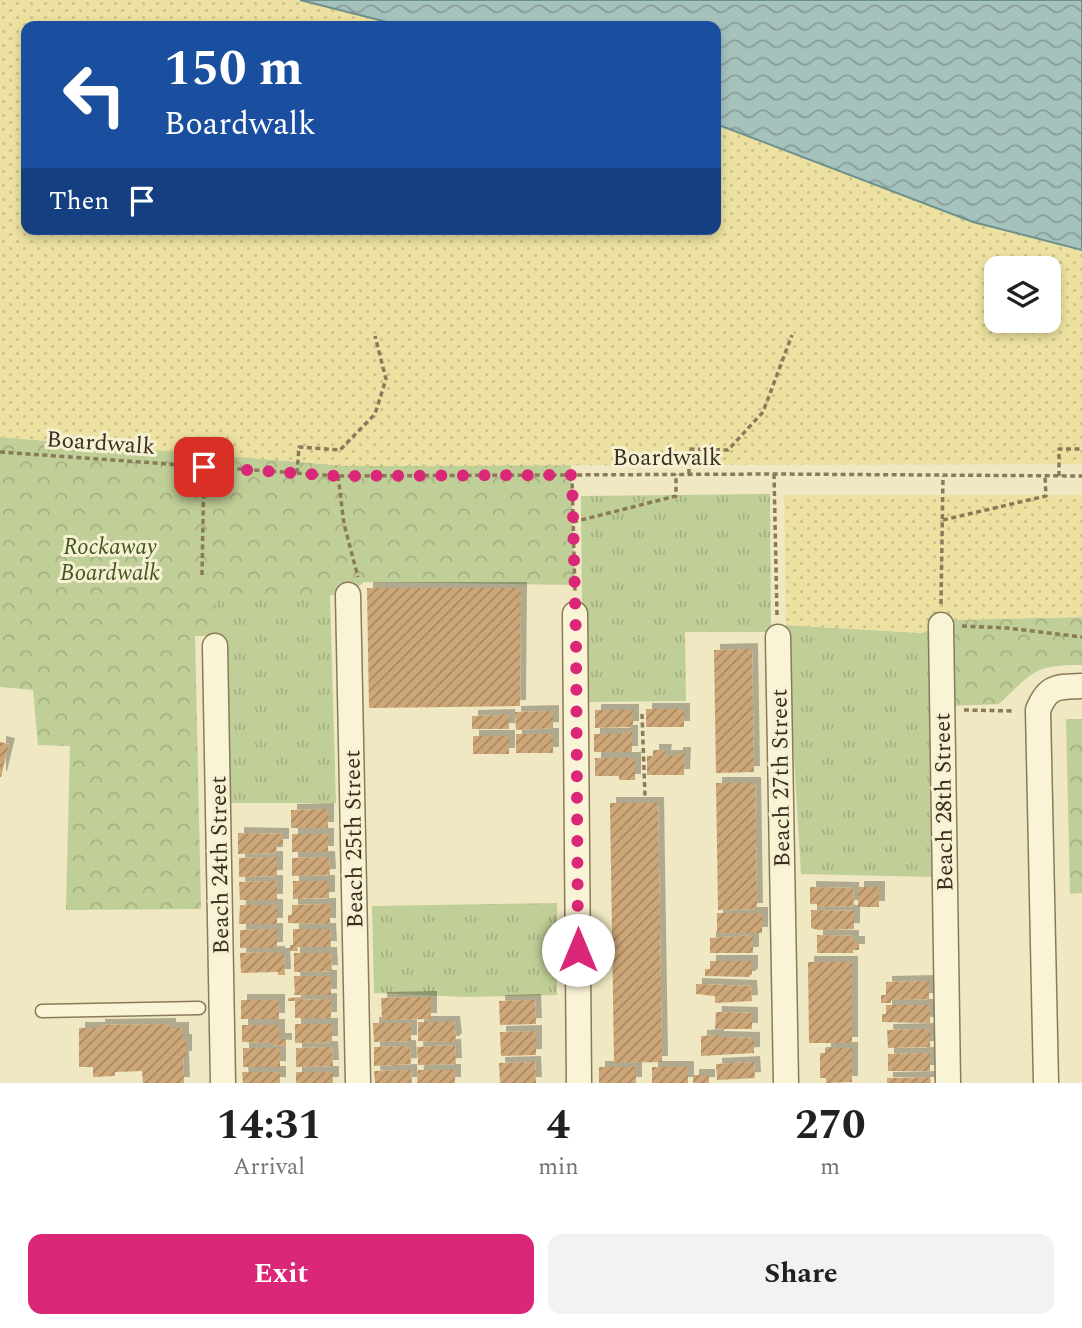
<!DOCTYPE html>
<style>
body{margin:0;font-family:Spectral,serif;background:#f2f2f2;color:#202124;height:100vh;display:flex;flex-direction:column;font-size:26px;white-space:nowrap}
*{box-sizing:border-box;margin:0}
p{font-size:23px;color:#757577}
.icon{flex:none;width:38px;height:38px;fill:none;stroke:currentColor;stroke-width:2;stroke-linecap:round;stroke-linejoin:round}
.map{position:relative;height:1083px;overflow:hidden}
.details{display:flex;flex-direction:column;background:#fff;flex:1}
.details>*{flex:none}
.guide{position:absolute;left:21px;top:21px;width:700px;height:214px;border-radius:14px;box-shadow:0 4px 10px #0003;background:#1a4fa0;color:#fff;overflow:hidden}
.tools{position:absolute;left:984px;top:256px;display:grid;gap:14px}
.tools a{display:grid;place-items:center;width:77px;height:77px;border-radius:14px;background:#fff;box-shadow:0 4px 10px #0003;font-size:35px}
.pin{position:absolute;display:grid;place-items:center;width:60px;height:60px;color:#fff;margin:-30px;border-radius:14px;box-shadow:0 4px 10px #0006}
.me{position:absolute;width:77px;margin:-38px;rotate:0deg;stroke-linejoin:round;filter:drop-shadow(0 0 5px #0008)}
.turn{display:flex;align-items:center;gap:24px;height:147px;padding:0 28px;font-size:32px}
.turn .icon{width:91px;height:91px;stroke-width:2.5}
.turn b{display:block;font-size:49px;line-height:60px}
.then{display:flex;align-items:center;height:66px;padding:0 28px;background:#0003;gap:14px;font-size:26px}
.eta{display:flex;justify-content:space-evenly;align-items:center;height:119px;text-align:center}
.eta b{font-size:42px;font-weight:700;line-height:49px}
.primary-button{display:flex;gap:14px;margin-top:auto;padding:14px 28px}
.primary-button a{flex:1;height:80px;border-radius:14px;background:#db2777;color:#fff;font-size:28px;font-weight:700;line-height:80px;text-align:center}
.primary-button a+a{background:#f2f2f2;color:#202124}
.map>svg:first-child{display:block}
.grass{fill:url(#grass-tufts)}
.forest{fill:url(#forest-crowns)}
.sand{fill:url(#sand-dots);fill-rule:evenodd}
.water{fill:url(#water-waves);stroke:#6c918c;stroke-width:2}
.building{fill:url(#building-hatch);filter:url(#shadow)}
.lines{fill:none;stroke-linecap:round;stroke-linejoin:round}
.service-casing{stroke:#8a7a59;stroke-width:15}
.minor-casing{stroke:#8a7a59;stroke-width:27}
.path{stroke:#8a7a59;stroke-width:3.5;stroke-dasharray:5 3.5;stroke-linecap:butt}
.service{stroke:#faf4d7;stroke-width:12}
.minor{stroke:#faf4d7;stroke-width:24}
.route{stroke:#db2777;stroke-width:12;stroke-dasharray:0 21.6}
.labels{text-anchor:middle;stroke-width:6;stroke-linejoin:round;paint-order:stroke}
.street-label{font-size:23px;fill:#3a2f1e;stroke:#f6f1d3}
.park-label{font-size:23px;font-style:italic;fill:#435724;stroke:#f6f1d3}
</style>
<div class="map">
<svg width="1082" height="1083" viewBox="0 0 1082 1083">
<defs>
<pattern id="grass-tufts" width="24" height="20" patternUnits="userSpaceOnUse" patternTransform="scale(1.75)"><rect width="24" height="20" fill="#c0ce97"/><path d="M3 7l-1-3M5 7V3M7 7l1-3M15 17l-1-3M17 17v-4M19 17l1-3" fill="none" stroke="#a6b182"/></pattern>
<pattern id="forest-crowns" width="20" height="18" patternUnits="userSpaceOnUse" patternTransform="scale(1.75)"><rect width="20" height="18" fill="#c0ce97"/><path d="M2 6a3 3 0 1 1 6 0M12 15a3 3 0 1 1 6 0" fill="none" stroke="#a6b182"/></pattern>
<pattern id="sand-dots" width="8" height="8" patternUnits="userSpaceOnUse" patternTransform="scale(1.75)"><rect width="8" height="8" fill="#ece1a0"/><path d="M2 2h.1M6 6h.1" fill="none" stroke="#cbc189" stroke-width="1.8" stroke-linecap="round"/></pattern>
<pattern id="water-waves" width="16" height="10" patternUnits="userSpaceOnUse" patternTransform="scale(1.75)"><rect width="16" height="10" fill="#a6c2bd"/><path d="M0 5q4-4 8 0t8 0" fill="none" stroke="#889e99"/></pattern>
<pattern id="building-hatch" width="6" height="6" patternUnits="userSpaceOnUse" patternTransform="scale(1.75)"><rect width="6" height="6" fill="#cea778"/><path d="M-1 1l2-2M0 6l6-6M5 7l2-2" fill="none" stroke="#a88862"/></pattern>
<filter id="shadow"><feDropShadow dx="6" dy="-6" stdDeviation="0" flood-color="#0004"/></filter>
</defs>
<rect width="100%" height="100%" fill="#efe8c3"/>
<!-- grass -->
<g class="grass">
<path d="M770 494 771 632H685L686 701 583 702 581 496Z"/>
<path d="M213 595H330L336 803H230L219 636Z"/>
<path d="M786 625 922 633 936 626 937 877 801 874Z"/>
<path d="M557 903V995L466 997 374 993 372 906Z"/>
</g>
<!-- forest -->
<g class="forest">
<path d="M0 437 348 466 571 465 575 585 364 582 348 595H214L219 636H195L201 909 66 910 70 746 38 745 33 690 0 687Z"/>
<path d="M1082 617V665C1034 664 1032 673 999 704L947 706 948 620Z"/>
<path d="M1066 719H1082V893L1070 894Z"/>
</g>
<!-- sand -->
<g class="sand">
<path d="M0 0H300L403 26H26V229H716V124L973 222 1082 250V464L348 466 0 437ZM996 268H1048V320H996Z"/>
<path d="M784 495H1082V617L948 620 922 633 786 625Z"/>
</g>
<!-- water -->
<path class="water" d="M300 0H1082V250L973 222 716 124V26H403Z"/>
<!-- building -->
<g class="building">
<path d="M367 588H521L520 706 369 708Z"/>
<path d="M752 649 754 772 716 773 714 650Z"/>
<rect x="646" y="709" width="38" height="18"/>
<path d="M595 710H633V727L595 728Z"/>
<path d="M553 711V728L516 730 515 712Z"/>
<path d="M509 715V729H472V716Z"/>
<path d="M624 731H632V752H594V734H623Z"/>
<rect x="516" y="734" width="37" height="19"/>
<rect x="473" y="736" width="36" height="18"/>
<path d="M0 742 9 744 1 777H0Z"/>
<path d="M653 750H666L665 756H677V753H685L684 775H647V756H653Z"/>
<path d="M595 758H635V780H619V776H595Z"/>
<path d="M716 783H755L757 909 718 910Z"/>
<path d="M610 803H658L662 1062 614 1063Z"/>
<path d="M328 809V828H291V810Z"/>
<path d="M238 833 283 834V845H276L277 853 238 854Z"/>
<rect x="292" y="834" width="36" height="18"/>
<path d="M277 857V876L239 877V858Z"/>
<path d="M329 857 330 875 292 876V858Z"/>
<path d="M277 881V900H240L239 882Z"/>
<path d="M293 881H329V898L293 899Z"/>
<path d="M810 887 853 888 854 906 817 907V904H810Z"/>
<rect x="858" y="887" width="21" height="20"/>
<path d="M330 904V924L288 923V915H292V905Z"/>
<path d="M240 905H277V924H239Z"/>
<path d="M811 910 854 911V929L818 930 811 928Z"/>
<rect x="717" y="913" width="45" height="20"/>
<path d="M277 929V948H240V930Z"/>
<path d="M293 929H330L331 947H297L298 951H290V945H293Z"/>
<path d="M753 935V953H710V938Z"/>
<path d="M817 935 853 936V942H859V950H853V953H817Z"/>
<path d="M279 952V954H284L285 975H278V972L241 973 240 953Z"/>
<path d="M294 953H331L332 971 294 972Z"/>
<path d="M710 961H752V975H750V977L705 976V969H710Z"/>
<path d="M808 962H852V1043H809Z"/>
<path d="M294 976H331V995H295Z"/>
<path d="M929 981V999L891 1000V1003H881V995H886V982Z"/>
<path d="M696 984 751 986 752 1001 715 1003V996L696 994Z"/>
<path d="M302 997V1000L331 999V1018H295V1001H288V998Z"/>
<path d="M431 997V1019L382 1020 381 998Z"/>
<rect x="241" y="1000" width="38" height="19"/>
<path d="M535 1000 536 1024 500 1025 499 1001Z"/>
<path d="M886 1005H930V1023L882 1022V1014H886Z"/>
<path d="M716 1012 752 1013V1029H715Z"/>
<path d="M418 1022H454L456 1039 453 1042 418 1041Z"/>
<path d="M373 1023H411V1041L374 1042Z"/>
<path d="M170 1024V1028H183V1040H186V1057H183L184 1083H143L142 1071 115 1072V1076L93 1077V1067H79V1028H99V1025Z"/>
<path d="M295 1024H332V1042L295 1043Z"/>
<path d="M242 1025H279V1039H286V1046L273 1045V1043L242 1042Z"/>
<path d="M930 1029V1047L888 1048 887 1030Z"/>
<path d="M536 1031V1055L501 1056 500 1032Z"/>
<path d="M718 1035V1037L754 1038V1053L701 1056V1036Z"/>
<path d="M455 1045 456 1064 418 1065 417 1047Z"/>
<path d="M410 1046 411 1064 374 1066V1047Z"/>
<path d="M332 1047 333 1066 296 1067V1048Z"/>
<rect x="243" y="1048" width="37" height="19"/>
<path d="M825 1048H852V1082L826 1083V1078H820V1053H825Z"/>
<path d="M930 1053V1071H888V1054Z"/>
<path d="M535 1062 536 1083H500L499 1063Z"/>
<path d="M754 1062 755 1078 717 1080 716 1064Z"/>
<rect x="599" y="1067" width="37" height="16"/>
<rect x="652" y="1067" width="36" height="16"/>
<path d="M411 1070 412 1083H375L374 1071Z"/>
<path d="M418 1070H455V1083H417Z"/>
<path d="M242 1072H280V1083H243Z"/>
<rect x="296" y="1072" width="37" height="11"/>
<rect x="693" y="1075" width="16" height="8"/>
<path d="M930 1077 931 1083H887V1078Z"/>
</g>
<g class="lines">
<!-- service casing -->
<g class="service-casing">
<path id="service" d="M42 1011 199 1008"/>
</g>
<!-- minor casing -->
<g class="minor-casing">
<g id="minor">
<path d="M348 595 358 1083"/>
<path d="M575 614 579 1083"/>
<path d="M941 625 948 1083"/>
<path d="M778 637 786 1083"/>
<path d="M215 646 223 1083"/>
<path d="M1046 1083 1038 710C1048 685 1058 687 1082 686"/>
</g>
</g>
<!-- path -->
<g class="path">
<path d="M0 452 338 476 774 474 1082 476"/>
<path d="M297 473 299 447 340 450 375 414 386 379 375 336"/>
<path d="M689 474V449L728 450 763 412 792 335"/>
<path d="M774 474 777 615"/>
<path d="M572 475 575 594"/>
<path d="M338 476 344 524 358 577"/>
<path d="M1059 476V449H1082"/>
<path d="M943 520 1046 496 1045 476"/>
<path d="M573 522 676 496V474"/>
<path d="M202 575 204 466"/>
<path d="M941 604 943 476"/>
<path d="M962 626 1007 628 1082 637"/>
<path d="M964 710 1015 711"/>
<path d="M642 714 645 796"/>
</g>
<!-- service -->
<use href="#service" class="service"/>
<!-- minor -->
<use href="#minor" class="minor"/>
</g>
<g class="lines">
<!-- route -->
<path class="route" d="M204 467 338 476 572 475 576 640 578 950"/>
</g>
<g class="labels">
<!-- street labels -->
<g class="street-label">
<text transform="translate(101 442) rotate(4)" y="8">Boardwalk</text>
<text x="667" y="465">Boardwalk</text>
<text transform="translate(780 778) rotate(-91)" y="8">Beach 27th Street</text>
<text transform="translate(943 802) rotate(-91)" y="8">Beach 28th Street</text>
<text transform="translate(353 839) rotate(-91)" y="8">Beach 25th Street</text>
<text transform="translate(219 865) rotate(-91)" y="8">Beach 24th Street</text>
</g>
<!-- park labels -->
<g class="park-label">
<text x="110" y="554">Rockaway<tspan x="110" dy="26">Boardwalk</tspan></text>
</g>
</g>
</svg>
<div class="tools">
<a><svg class="icon" aria-label="layers" viewBox="0 0 24 24"><path d="M12 4l9 5-9 5-9-5zM3 14l9 5 9-5"/></svg></a>
</div>
<div class="pin" style="left:204px;top:467px;background:#d93025"><svg class="icon" aria-label="arrive" viewBox="0 0 24 24"><path d="M6 21V4h12l-3 4 3 4H6"/></svg></div>
<svg class="me" style="left:578px;top:950px" viewBox="-20 -20 40 40"><circle r="19" fill="#fff"/><path d="M0-13L10 11 0 6-10 11z" fill="#db2777"/></svg>
<div class="guide">
<div class="turn"><svg class="icon" aria-label="left" viewBox="0 0 24 24"><path d="M17 20v-9H6M10 6l-5 5 5 5"/></svg><div><b>150 m</b>Boardwalk</div></div>
<div class="then">Then<svg class="icon" aria-label="arrive" viewBox="0 0 24 24"><path d="M6 21V4h12l-3 4 3 4H6"/></svg></div>
</div>
</div>
<section class="details">
<div class="eta">
<div><b>14:31</b><p>Arrival</p></div>
<div><b>4</b><p>min</p></div>
<div><b>270</b><p>m</p></div>
</div>
<div class="primary-button"><a>Exit</a><a>Share</a></div>
</section>
